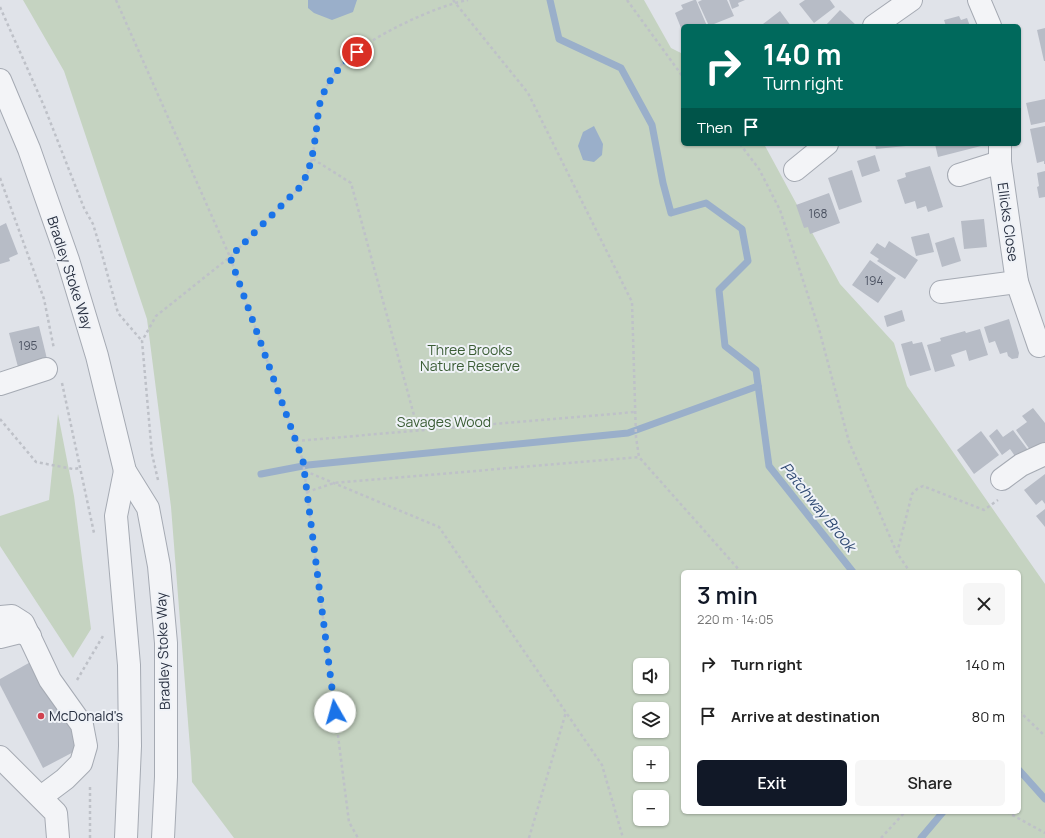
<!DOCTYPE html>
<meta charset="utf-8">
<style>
body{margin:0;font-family:Manrope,sans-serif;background:#f6f6f6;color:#222;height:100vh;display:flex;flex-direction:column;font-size:15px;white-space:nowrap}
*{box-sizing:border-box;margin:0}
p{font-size:13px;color:#767676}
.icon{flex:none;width:22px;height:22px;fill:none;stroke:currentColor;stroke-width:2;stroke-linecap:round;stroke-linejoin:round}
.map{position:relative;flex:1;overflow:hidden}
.panel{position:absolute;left:681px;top:570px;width:340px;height:244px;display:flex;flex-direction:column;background:#fff;border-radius:6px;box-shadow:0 1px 3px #0004}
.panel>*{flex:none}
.hud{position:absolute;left:681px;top:24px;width:340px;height:122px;border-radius:6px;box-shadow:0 1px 3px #0004;background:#00695c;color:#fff;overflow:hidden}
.tools{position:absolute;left:633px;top:658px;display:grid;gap:8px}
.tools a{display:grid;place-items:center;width:36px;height:36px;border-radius:6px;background:#fff;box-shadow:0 1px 3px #0004;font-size:20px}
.pin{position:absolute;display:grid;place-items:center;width:34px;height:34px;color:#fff;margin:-17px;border:2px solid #fff;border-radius:50%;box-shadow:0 1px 4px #0007}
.me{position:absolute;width:44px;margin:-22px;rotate:353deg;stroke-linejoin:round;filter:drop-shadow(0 0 3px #0008)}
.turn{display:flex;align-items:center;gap:14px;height:84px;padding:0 16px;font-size:18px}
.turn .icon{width:52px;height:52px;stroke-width:2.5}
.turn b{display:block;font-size:28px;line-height:34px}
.then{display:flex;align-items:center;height:38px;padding:0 16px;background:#0003;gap:8px;font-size:15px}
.round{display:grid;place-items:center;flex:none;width:42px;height:42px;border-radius:6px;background:#f6f6f6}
.overview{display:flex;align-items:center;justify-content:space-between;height:68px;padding:0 16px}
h1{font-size:24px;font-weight:600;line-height:30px;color:#111827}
.primary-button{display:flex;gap:8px;margin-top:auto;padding:8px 16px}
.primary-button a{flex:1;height:46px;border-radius:6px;background:#111827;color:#fff;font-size:16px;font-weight:600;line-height:46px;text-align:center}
.primary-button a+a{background:#f6f6f6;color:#222}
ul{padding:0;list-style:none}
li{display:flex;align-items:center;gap:12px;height:52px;padding:0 16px}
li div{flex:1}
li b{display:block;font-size:15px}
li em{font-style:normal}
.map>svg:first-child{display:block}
.green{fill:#c5d3c1;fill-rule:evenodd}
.water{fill:#9aafca}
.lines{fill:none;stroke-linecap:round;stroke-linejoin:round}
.stream{stroke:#9aafca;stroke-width:7}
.building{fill:#b7bcc6}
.minor-casing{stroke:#a5aab3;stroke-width:24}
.path{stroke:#bec1c8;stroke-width:2.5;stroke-dasharray:3 3;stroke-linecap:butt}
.minor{stroke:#f3f4f7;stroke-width:22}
.route{stroke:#1a73e8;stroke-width:7;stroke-dasharray:0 12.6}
.poi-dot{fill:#d04351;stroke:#eff2f7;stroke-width:1.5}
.labels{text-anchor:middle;stroke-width:4;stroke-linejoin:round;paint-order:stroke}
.number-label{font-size:12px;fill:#4c5362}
.street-label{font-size:14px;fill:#283041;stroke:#eff2f7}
.park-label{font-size:14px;fill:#3b5d35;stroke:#eff2f7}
.poi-label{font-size:14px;fill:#283041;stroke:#eff2f7;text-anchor:start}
.water-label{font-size:15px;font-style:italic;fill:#324c75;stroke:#eff2f7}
</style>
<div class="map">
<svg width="1045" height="838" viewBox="0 0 1045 838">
<rect width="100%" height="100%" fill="#e0e3e9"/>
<!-- green -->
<g class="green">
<path d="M23 0H644L671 48 683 54V144H764L840 284 894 343 907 386 1045 584V838H234L192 782 191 760 171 507 147 319 64 71ZM683 572H1019V812H683ZM640 665H662V687H640ZM640 709H662V731H640ZM640 753H662V775H640ZM640 797H662V819H640Z"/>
<path d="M58 414 74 496 91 629 73 658 0 546V516L49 500Z"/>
</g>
<!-- water -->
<g class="water">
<path d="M308 0H357L353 12 332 20 314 13 308 8Z"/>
<path d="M594 126 603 144 602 155 594 162 583 160 578 146 583 132Z"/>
</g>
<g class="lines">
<!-- stream -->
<g class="stream">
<path d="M550 0 559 39 621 68 652 125 663 183 671 213 706 203 742 229 748 261 719 290 725 346 756 370 769 466 853 572"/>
<path d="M261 474 308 465 628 433 758 386"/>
<path d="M1019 770 1045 799"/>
<path d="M921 838 943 812"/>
</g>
</g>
<!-- building -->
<g class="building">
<path d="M694 0H696L707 26H683V33L675 13 683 9 681 5Z"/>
<path d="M702 0H727L734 16 709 26 698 2Z"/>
<path d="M729 0H745L738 3 739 6 732 9Z"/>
<path d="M805 0H830L835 7 814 23 799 4Z"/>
<path d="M840 10 857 26H825Z"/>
<path d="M780 11 791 26H764L763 24Z"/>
<path d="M959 16 961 20 967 18 970 26H946L944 20Z"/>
<path d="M1045 28V61H1044L1037 30Z"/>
<path d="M1045 99V122L1031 125 1026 103Z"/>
<path d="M1045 126V164H1044V161L1037 163 1030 129Z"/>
<path d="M875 144H906V146L876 149Z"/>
<path d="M935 144H985V145L938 157Z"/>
<path d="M875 155 880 171 862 177 857 161Z"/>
<path d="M930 166 943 207 928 212 926 206 917 209 915 201 905 204 897 180 906 177 905 173Z"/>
<path d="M852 170 862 202 839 210 828 178Z"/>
<path d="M1045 171V197L1039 198 1037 187 1039 186 1037 173Z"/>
<path d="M829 193 840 223 810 234 808 227 804 228 796 205Z"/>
<path d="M984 219 987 247 964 249 961 221Z"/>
<path d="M6 223 18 254 9 258 10 261 0 264V226Z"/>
<path d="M929 233 934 252 916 256 911 237Z"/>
<path d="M954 237 961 261 942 267 935 243Z"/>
<path d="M889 241 918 260 905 279 877 261 879 259 870 253 877 243 885 248Z"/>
<path d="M870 260 896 278 878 303 852 285Z"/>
<path d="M902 310 905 321 887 327 884 316Z"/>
<path d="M1009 319 1019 353 1018 358 1012 359 1008 356 1007 352 1000 354 995 341 989 343 984 327Z"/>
<path d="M39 326 47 359 18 367 9 333Z"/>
<path d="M980 329 988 355 969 361 966 350 951 355 955 366 935 372 927 345 941 341 940 338 965 331 966 333Z"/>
<path d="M912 341 913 344 922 342 931 370 910 376 901 344Z"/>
<path d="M1033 408 1045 423V445L1033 454 1016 430 1027 422 1022 416Z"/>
<path d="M997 429 1003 437 1013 430 1028 450 1017 459 1010 449 1002 455 989 436Z"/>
<path d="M981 431 999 455 974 474 957 450Z"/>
<path d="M1045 474V504L1042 500 1036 505 1024 490Z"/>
<path d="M1045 509V527L1036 516Z"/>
<path d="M36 659 83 747 43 768 0 685V679Z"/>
</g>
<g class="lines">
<!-- minor casing -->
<g class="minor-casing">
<g id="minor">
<path d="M979 0 990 26"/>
<path d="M874 26 911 0"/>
<path d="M0 80 29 149 68 260 97 356 125 471 148 508 159 566 166 643V777L163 838"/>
<path d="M1000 144V162L1017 282 1039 346"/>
<path d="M795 170 827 144"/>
<path d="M959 175 1000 162"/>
<path d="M941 292 1017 282"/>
<path d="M0 384 46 369"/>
<path d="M125 471 116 516 129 665 130 746 126 838"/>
<path d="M1002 479 1021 465 1045 454"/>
<path d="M0 617 12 616 23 623 50 680 82 725 86 746 81 763 65 779 41 797"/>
<path d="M0 637 20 632 30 636"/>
<path d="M0 757 56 813 58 838"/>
</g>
</g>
<!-- path -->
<g class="path">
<path d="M116 0 230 257 303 461 349 822 358 838"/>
<path d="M453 0 528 93 632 302 636 437 639 457 741 572"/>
<path d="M627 0 683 77"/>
<path d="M0 7 44 106 84 208 93 224 100 247 118 313 142 341"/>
<path d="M740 144 759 169 780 210 819 329 849 442 897 553 910 572"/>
<path d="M313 159 351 183 418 430"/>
<path d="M0 178 44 299 54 349"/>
<path d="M62 383 94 533"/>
<path d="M0 419 36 462 73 469 80 468"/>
<path d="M296 441 635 412"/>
<path d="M305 471 439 527 602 765 623 838"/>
<path d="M158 480 152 454 142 341 156 316 230 257 301 186C318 157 313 135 320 104 323 89 335 71 346 60 370 37 435 6 468 0"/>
<path d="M307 492 334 483 639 457"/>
<path d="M897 553 912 494 917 489 923 486 984 510 998 500"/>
<path d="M77 680 103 636"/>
<path d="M1019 711 1045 736"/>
<path d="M1007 812 1045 833"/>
<path d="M90 838V785"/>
<path d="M529 838 566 712"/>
<path d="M881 838 905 812"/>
</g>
<!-- minor -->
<use href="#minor" class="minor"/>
</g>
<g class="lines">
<!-- route -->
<path class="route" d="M335 712 303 461 230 257 301 186C312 167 314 147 317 125 318 118 318 110 320 103 326 83 340 64 357 52"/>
</g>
<!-- markers -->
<circle class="poi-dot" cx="41" cy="716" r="4"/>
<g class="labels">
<!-- number labels -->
<g class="number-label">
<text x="818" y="218">168</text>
<text x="874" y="285">194</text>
<text x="28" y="350">195</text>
</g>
<!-- street labels -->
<g class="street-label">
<text transform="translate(1008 222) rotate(82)" y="5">Ellicks Close</text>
<text transform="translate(70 273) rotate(72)" y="5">Bradley Stoke Way</text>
<text transform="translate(163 651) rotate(-92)" y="5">Bradley Stoke Way</text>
</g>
<!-- park labels -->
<g class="park-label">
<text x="470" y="355">Three Brooks<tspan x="470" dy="16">Nature Reserve</tspan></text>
<text x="444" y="427">Savages Wood</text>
</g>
<!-- poi labels -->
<g class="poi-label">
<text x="49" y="721">McDonald's</text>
</g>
<!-- water labels -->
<g class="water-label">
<text transform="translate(818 507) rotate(51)" y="5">Patchway Brook</text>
</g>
</g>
</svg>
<div class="tools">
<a><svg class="icon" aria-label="sound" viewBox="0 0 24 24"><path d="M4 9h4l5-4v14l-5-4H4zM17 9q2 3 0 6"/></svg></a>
<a><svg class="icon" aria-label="layers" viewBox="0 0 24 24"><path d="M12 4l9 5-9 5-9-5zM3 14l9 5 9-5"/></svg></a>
<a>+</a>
<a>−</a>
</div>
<div class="pin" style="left:357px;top:52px;background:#d93025"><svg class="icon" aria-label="arrive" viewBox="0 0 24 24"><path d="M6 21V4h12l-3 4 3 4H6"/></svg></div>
<svg class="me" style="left:335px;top:712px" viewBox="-20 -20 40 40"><circle r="19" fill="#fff"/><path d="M0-13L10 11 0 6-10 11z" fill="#1a73e8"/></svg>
<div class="hud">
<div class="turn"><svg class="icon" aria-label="right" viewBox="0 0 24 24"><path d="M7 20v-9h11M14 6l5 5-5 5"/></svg><div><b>140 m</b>Turn right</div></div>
<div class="then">Then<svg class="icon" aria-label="arrive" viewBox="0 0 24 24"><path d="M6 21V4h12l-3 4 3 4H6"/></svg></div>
</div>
<section class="panel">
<div class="overview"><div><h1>3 min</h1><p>220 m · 14:05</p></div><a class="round"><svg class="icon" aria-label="close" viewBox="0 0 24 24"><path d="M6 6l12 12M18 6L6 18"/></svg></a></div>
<ul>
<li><svg class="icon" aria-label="right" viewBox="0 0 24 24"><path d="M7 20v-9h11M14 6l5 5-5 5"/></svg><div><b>Turn right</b></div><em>140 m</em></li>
<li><svg class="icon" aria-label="arrive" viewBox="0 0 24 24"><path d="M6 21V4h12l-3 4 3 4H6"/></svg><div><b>Arrive at destination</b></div><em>80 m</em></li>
</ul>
<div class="primary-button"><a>Exit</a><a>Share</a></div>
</section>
</div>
